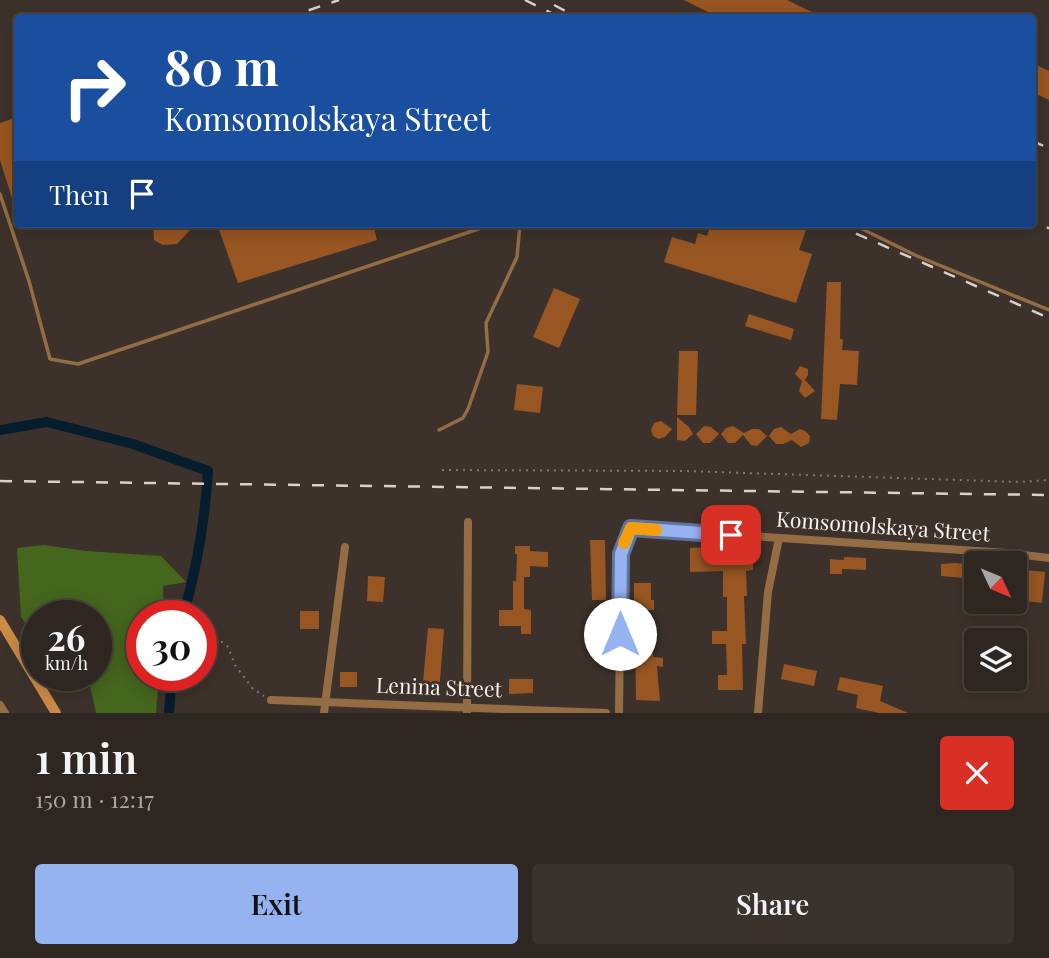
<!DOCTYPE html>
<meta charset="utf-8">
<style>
body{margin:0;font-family:"Playfair Display",serif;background:#3a322d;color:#f1f3f6;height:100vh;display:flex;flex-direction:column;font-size:26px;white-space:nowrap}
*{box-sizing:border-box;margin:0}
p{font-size:23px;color:#a7a5a5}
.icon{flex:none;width:38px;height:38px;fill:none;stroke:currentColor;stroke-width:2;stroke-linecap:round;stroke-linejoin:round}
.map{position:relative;height:713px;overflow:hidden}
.side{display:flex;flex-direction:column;background:#2e2620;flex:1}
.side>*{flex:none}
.hud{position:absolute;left:14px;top:14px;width:1022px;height:214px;border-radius:7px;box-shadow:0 4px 18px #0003,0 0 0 2px #49433e;background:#1a4fa0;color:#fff;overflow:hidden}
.needle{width:46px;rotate:134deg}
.controls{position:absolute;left:964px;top:551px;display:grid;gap:14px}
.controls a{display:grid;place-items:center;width:63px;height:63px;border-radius:7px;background:#2e2620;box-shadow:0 4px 18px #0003,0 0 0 2px #49433e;font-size:35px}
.speed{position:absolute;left:21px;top:600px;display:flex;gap:14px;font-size:35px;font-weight:700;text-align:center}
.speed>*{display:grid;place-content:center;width:91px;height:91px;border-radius:50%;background:#2e2620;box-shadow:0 4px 18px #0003,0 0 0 2px #49433e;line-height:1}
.speed small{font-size:18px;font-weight:400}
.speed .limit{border:10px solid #d22;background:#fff;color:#111}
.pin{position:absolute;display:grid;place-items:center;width:60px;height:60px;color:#fff;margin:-30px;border-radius:14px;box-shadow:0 4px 10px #0006}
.me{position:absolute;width:77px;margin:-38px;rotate:0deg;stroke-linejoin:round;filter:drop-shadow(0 0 5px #0008)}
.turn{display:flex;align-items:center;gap:24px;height:147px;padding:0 35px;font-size:32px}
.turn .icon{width:91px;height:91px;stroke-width:2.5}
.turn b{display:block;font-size:49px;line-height:60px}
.then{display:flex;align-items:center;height:66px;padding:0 35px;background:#0003;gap:14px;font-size:26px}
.round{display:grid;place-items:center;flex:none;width:74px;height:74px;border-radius:7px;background:#3a322d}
.overview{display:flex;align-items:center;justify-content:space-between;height:119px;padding:0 35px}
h1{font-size:42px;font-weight:600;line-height:52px}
.primary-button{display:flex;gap:14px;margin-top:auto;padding:14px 35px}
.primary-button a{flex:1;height:80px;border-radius:7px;background:#95b2f1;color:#111;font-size:28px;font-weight:600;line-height:80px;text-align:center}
.primary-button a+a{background:#3a322d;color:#f1f3f6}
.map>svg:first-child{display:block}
.forest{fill:#44661d}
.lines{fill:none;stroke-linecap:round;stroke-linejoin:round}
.canal{stroke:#051d2d;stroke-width:10}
.building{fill:#985622}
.path{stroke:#807771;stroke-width:2;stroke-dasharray:2 5;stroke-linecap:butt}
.lane{stroke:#956d44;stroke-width:3.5}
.street{stroke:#956d44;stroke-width:8}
.secondary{stroke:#cb8b47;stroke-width:10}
.rail{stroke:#d9d1cc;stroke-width:2.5;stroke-dasharray:12 12;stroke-linecap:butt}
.route-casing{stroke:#61749d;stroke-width:18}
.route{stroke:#95b2f1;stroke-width:12}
.slow{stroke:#f59e0b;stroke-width:12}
.labels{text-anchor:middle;stroke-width:6;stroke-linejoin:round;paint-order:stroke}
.street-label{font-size:21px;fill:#f8f1ec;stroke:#3d322b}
</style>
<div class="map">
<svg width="1049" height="713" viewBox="0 0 1049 713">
<rect width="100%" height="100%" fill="#3d322b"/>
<!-- forest -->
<path class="forest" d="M44 545 86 551 161 556 186 582 163 586 164 616H142V676H159L156 713H96L88 676H96V616H37V634L30 630 21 617 17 548Z"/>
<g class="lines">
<!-- canal -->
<g class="canal">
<path d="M0 430 47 422 133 444 208 471C205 521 197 568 183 616"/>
<path d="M169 713 172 676"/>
</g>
</g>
<!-- building -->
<g class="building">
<path d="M684 0H787L824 18H720Z"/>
<path d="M1032 63 1049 71V100L1032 92Z"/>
<path d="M18 117V211H16L0 160V123Z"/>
<path d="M153 224H190L191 229 177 244 163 245 154 240Z"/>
<path d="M217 224H373L377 240 238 283Z"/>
<path d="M711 224H808L799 250 812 254 796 303 664 262 672 237 695 244 698 233 707 236Z"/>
<path d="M827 282H841L840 339H843L842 350 859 351 857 385 840 384 837 420 821 419Z"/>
<path d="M554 288 580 299 559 348 533 337Z"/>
<path d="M749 314 794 329 791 340 745 326Z"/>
<path d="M679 351H698L696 415H677Z"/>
<path d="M800 366 808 369V375L805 380 815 391 805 398 799 391 802 381 795 374Z"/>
<path d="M517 384 543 387 540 413 514 410Z"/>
<path d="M677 417 689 427 693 434 685 441 677 440Z"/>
<path d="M661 421 672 429 665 437 659 439 653 436 651 430 654 423Z"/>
<path d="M704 426 711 427 719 434 710 443H703L696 434Z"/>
<path d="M733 426 744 433 752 429H759L767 436 757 446 751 445 743 435 735 443H728L721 434 726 428Z"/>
<path d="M781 427 791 434 800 429 805 431 810 436 809 443 801 447 792 440 783 444H776L769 436 774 429Z"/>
<path d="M590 540H605L606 600H592Z"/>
<path d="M515 546H530V551L548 552V567L530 566V577H524V609L531 610V634H521V626H499V610H513V581H516L517 554H515Z"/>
<path d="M714 547V564H728V548H753V570L746 571 747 596H744L746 644H742L743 690H718V675H727L726 644H712V631H727V597H723V571L690 572V548Z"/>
<path d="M844 557 866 558V570L842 569V574H830V559L844 560Z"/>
<path d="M955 563 976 565V579L941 576V564Z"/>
<path d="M1015 569 1045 572 1042 603 1015 600Z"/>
<path d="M368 576 385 577 383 602 367 601Z"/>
<path d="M634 583H651V600H654V610H634Z"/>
<rect x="300" y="611" width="19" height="18"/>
<path d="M606 614 607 631H591V615Z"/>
<path d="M635 627 653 628V657L663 658V667L657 666 660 701 636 700Z"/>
<path d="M428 628 444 629 439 693H422Z"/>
<path d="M784 664 817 671 814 686 781 679Z"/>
<rect x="340" y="672" width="17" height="15"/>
<path d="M840 677 883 686 880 701 908 713H879L856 708 858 695 837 690Z"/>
<path d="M509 679H533V693L509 694Z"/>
</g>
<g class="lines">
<!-- path -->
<g class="path">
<path d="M442 470 685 471 1020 482 1049 480"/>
<path d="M167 605 196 610 197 616"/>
<path d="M201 622 211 633 228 647 235 665 253 689 264 696"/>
</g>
<!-- lane -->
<g class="lane">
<path d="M0 194 29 281 50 359 78 364 493 224"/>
<path d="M852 224 917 256 1049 310"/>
<path d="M439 430 463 418 468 409 488 352 486 323 517 257 520 224"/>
</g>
<!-- street -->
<g class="street">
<path d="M271 700 606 713"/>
<path d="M0 705 5 713"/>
<path d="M324 713 345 547"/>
<path d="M467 713 468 522"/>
<path d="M619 713 621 554 631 528 1007 553 1049 558"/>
<path d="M758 713 768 592 779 538"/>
</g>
<!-- secondary -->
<path class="secondary" d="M0 620 56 713"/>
<!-- rail -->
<g class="rail">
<path d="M525 0 561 18"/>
<path d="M554 5 579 18"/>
<path d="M286 18 339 0"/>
<path d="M1032 141 1049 148"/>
<path d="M834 224 1049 318"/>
<path d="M1023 224 1049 228"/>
<path d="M0 481 1049 495"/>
</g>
</g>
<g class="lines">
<!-- route casing -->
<g class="route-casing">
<path id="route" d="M620 634 621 554 631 528 731 535"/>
</g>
<!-- route -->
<use href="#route" class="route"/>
<!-- slow -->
<path class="slow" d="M624 543 631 528 656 530"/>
</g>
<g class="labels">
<!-- street labels -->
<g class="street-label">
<text transform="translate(883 527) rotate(4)" y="7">Komsomolskaya Street</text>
<text transform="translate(439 688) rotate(2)" y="7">Lenina Street</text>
</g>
</g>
</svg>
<div class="controls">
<a><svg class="needle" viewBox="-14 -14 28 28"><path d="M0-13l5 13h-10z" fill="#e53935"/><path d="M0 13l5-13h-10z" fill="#a7a5a5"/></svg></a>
<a><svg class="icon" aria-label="layers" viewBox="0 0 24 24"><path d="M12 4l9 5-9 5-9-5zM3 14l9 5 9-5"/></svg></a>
</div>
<div class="speed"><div>26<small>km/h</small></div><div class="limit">30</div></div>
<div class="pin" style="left:731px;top:535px;background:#d93025"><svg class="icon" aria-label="arrive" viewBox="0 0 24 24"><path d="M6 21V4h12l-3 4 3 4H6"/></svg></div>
<svg class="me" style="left:620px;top:634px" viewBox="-20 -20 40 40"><circle r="19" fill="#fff"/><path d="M0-13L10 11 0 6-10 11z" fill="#95b2f1"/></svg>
<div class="hud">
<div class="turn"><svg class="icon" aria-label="right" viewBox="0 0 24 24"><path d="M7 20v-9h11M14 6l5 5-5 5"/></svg><div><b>80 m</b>Komsomolskaya Street</div></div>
<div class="then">Then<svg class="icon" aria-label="arrive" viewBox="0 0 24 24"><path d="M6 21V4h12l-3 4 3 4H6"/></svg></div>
</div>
</div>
<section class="side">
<div class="overview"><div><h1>1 min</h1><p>150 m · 12:17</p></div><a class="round" style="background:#d93025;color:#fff"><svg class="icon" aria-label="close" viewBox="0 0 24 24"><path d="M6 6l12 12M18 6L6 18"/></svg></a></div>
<div class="primary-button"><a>Exit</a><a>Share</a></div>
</section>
